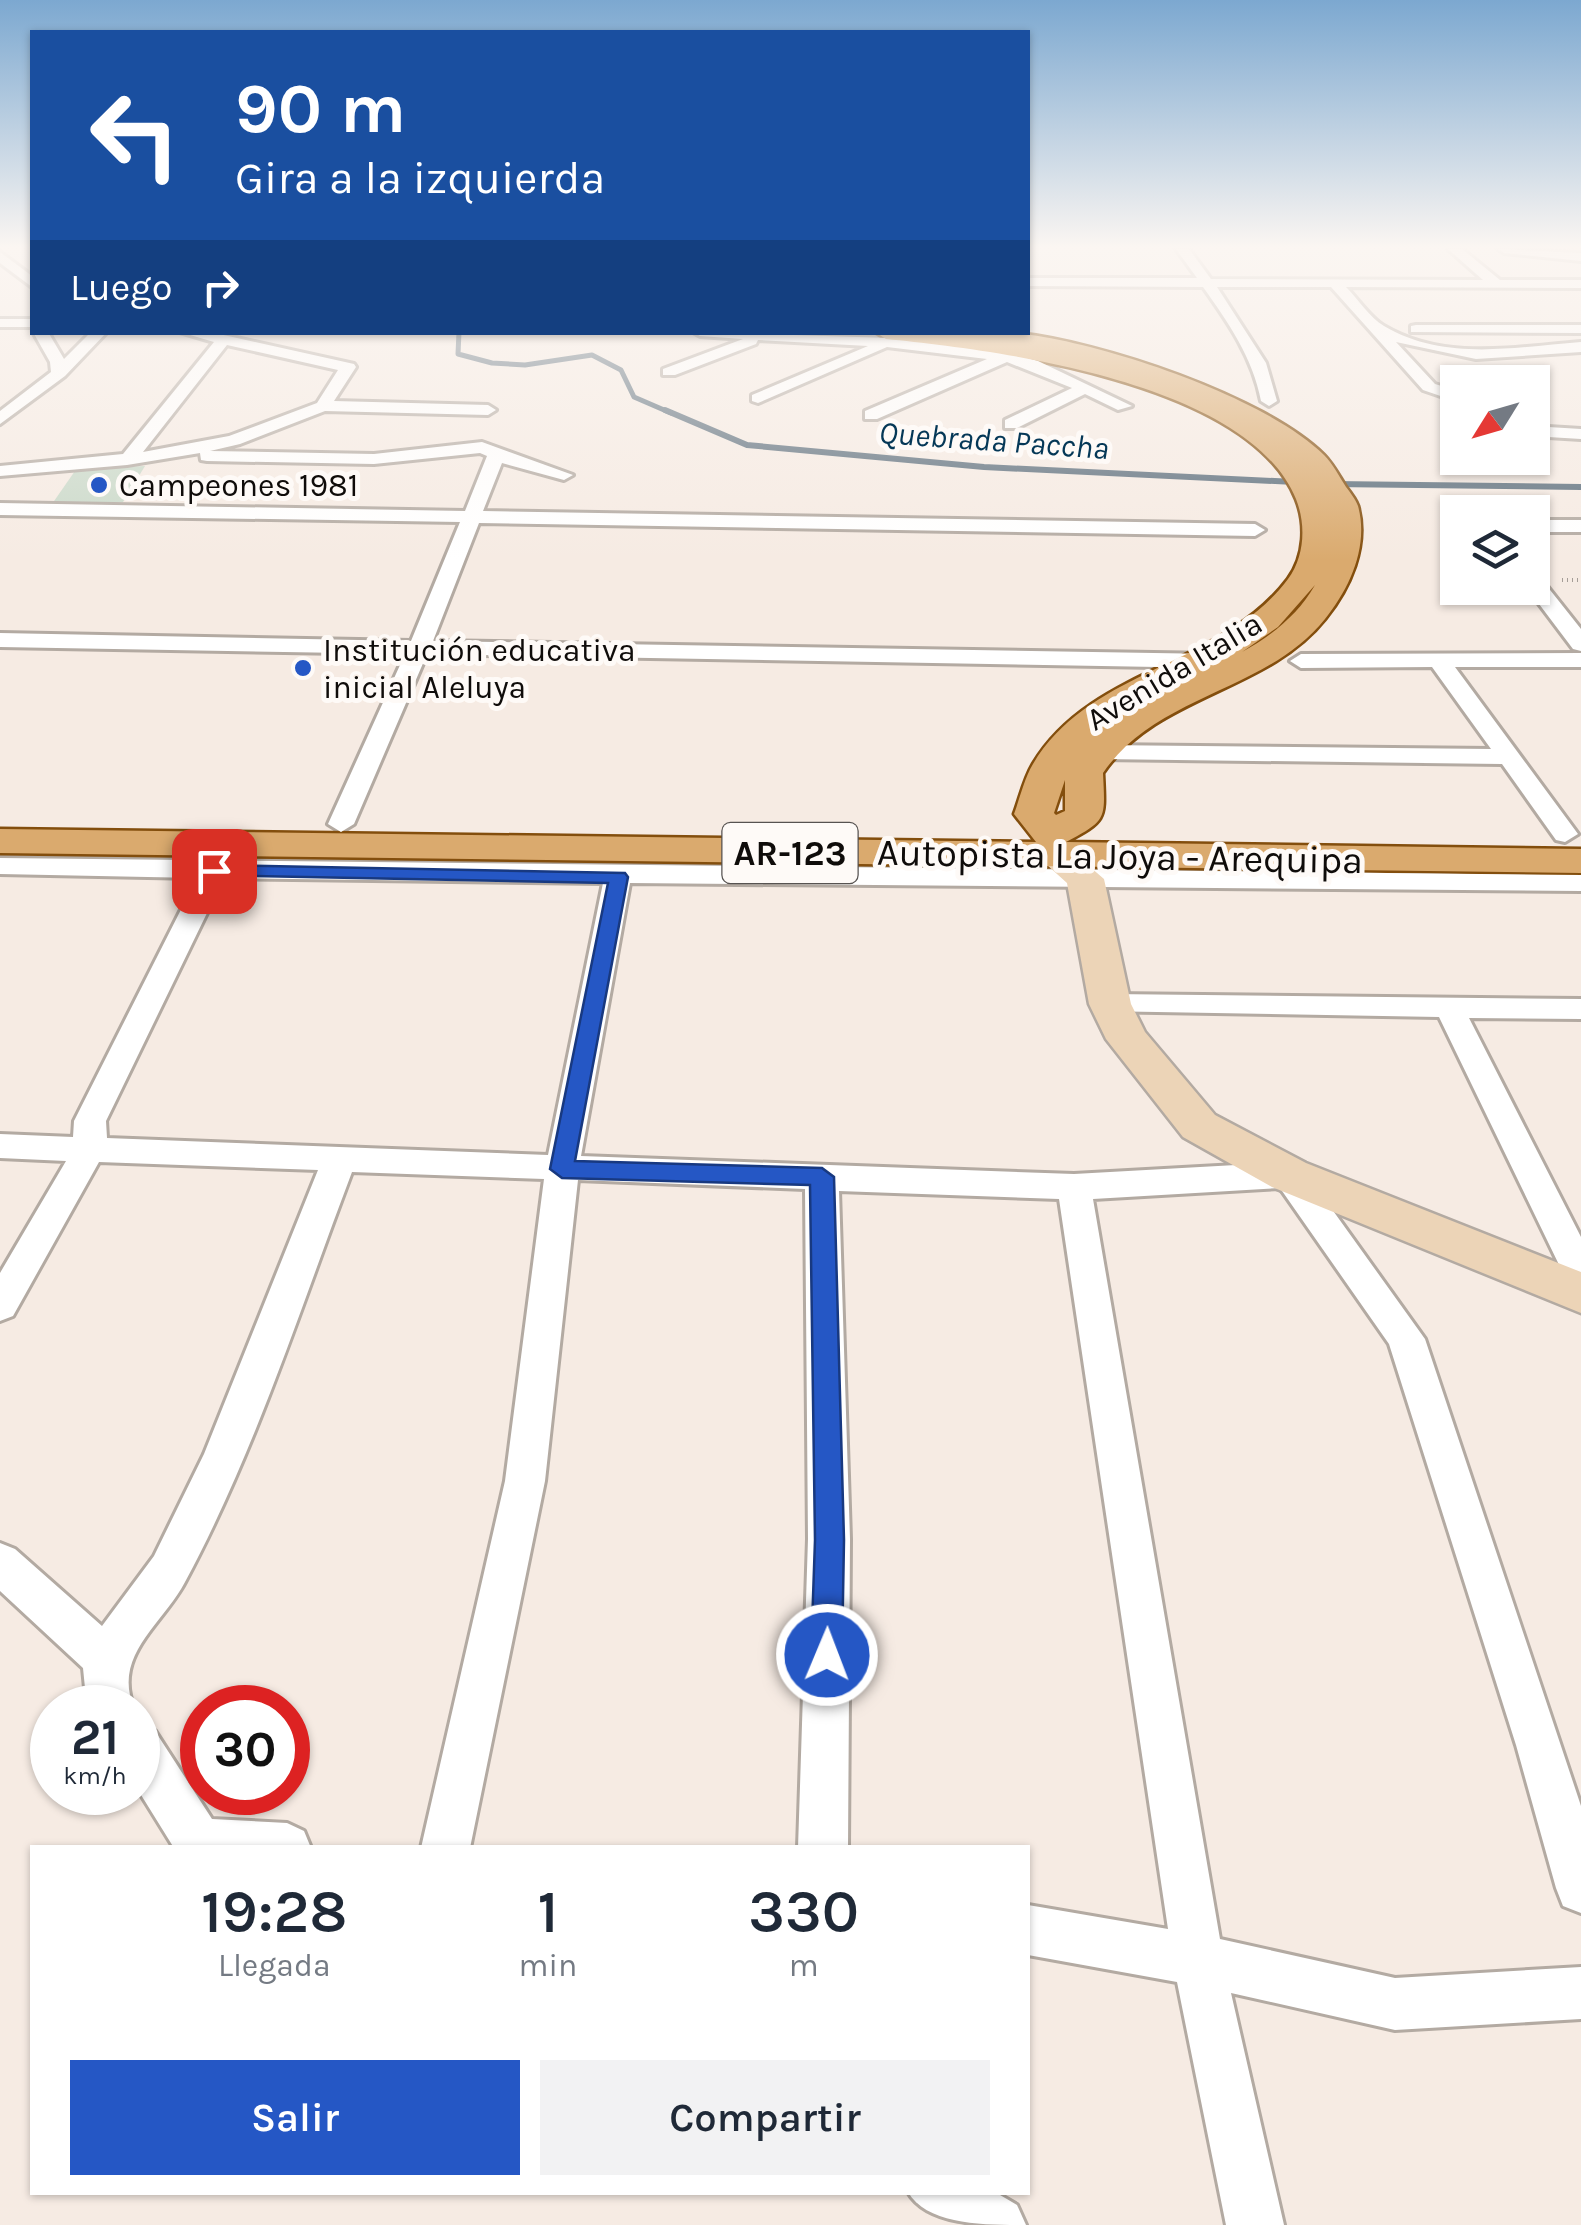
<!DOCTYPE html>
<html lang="es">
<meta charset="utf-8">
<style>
body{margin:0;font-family:Karla,sans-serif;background:#f2f2f3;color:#1f2937;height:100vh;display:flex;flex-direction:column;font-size:38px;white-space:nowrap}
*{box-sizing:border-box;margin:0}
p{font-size:32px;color:#747a83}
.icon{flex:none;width:55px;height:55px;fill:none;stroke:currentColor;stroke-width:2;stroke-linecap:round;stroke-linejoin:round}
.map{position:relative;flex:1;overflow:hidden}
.details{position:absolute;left:30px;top:1845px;width:1000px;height:350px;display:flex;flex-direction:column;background:#fff;border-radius:0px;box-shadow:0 2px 8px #0004}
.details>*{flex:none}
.hud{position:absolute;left:30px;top:30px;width:1000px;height:305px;border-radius:0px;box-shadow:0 2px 8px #0004;background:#1a4fa0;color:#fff;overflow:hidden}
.needle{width:65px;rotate:233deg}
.tools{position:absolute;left:1440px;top:365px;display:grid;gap:20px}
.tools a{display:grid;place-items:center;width:110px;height:110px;border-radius:0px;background:#fff;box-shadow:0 2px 8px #0004;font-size:50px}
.speed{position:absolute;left:30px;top:1685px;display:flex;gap:20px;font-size:50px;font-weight:700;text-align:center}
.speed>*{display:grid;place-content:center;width:130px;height:130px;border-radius:50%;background:#fff;box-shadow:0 2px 8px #0004;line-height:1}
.speed small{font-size:25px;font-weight:400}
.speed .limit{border:15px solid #d22;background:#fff;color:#111}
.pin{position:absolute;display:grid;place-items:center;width:85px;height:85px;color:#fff;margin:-42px;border-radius:20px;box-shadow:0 5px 15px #0006}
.me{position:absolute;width:110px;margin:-55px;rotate:1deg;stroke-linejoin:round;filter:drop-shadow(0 0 8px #0008)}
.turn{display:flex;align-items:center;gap:35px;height:210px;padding:0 40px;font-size:45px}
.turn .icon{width:130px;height:130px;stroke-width:2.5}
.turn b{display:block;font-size:70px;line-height:85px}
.then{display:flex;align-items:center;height:95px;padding:0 40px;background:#0003;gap:20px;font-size:38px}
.eta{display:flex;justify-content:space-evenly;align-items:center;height:170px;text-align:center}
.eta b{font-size:60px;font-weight:600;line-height:70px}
.button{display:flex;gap:20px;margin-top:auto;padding:20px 40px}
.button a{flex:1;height:115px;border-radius:0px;background:#2557c5;color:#fff;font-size:40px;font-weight:600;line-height:115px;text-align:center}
.button a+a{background:#f2f2f3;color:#1f2937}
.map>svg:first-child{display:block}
.green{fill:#c9d9c9}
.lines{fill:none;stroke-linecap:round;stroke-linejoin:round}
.stream-far1{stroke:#5b6d7b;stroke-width:5}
.stream{stroke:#5b6d7b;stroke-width:6}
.street-casing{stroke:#b3aaa2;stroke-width:6}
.secondary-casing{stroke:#b3aaa2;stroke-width:5}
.primary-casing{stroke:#834e0d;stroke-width:5}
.path{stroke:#a59d97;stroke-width:4;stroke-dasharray:1 4;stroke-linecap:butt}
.street{fill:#fff;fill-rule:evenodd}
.secondary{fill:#ecd4b7;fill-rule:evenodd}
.primary{fill:#daaa6e;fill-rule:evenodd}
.route{fill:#2557c5;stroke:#183980;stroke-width:2.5}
.poi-dot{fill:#2557c5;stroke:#fefaf7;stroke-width:4}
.labels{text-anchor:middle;stroke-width:10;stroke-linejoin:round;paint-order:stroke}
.far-water-label{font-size:32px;font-style:italic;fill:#053857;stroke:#fefaf7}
.far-poi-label{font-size:32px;fill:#0f0c0a;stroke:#fefaf7;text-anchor:start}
.far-street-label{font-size:32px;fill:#0f0c0a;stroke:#fefaf7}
.shield{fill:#fefaf7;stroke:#575351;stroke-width:2.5}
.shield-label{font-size:35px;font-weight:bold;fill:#0f0c0a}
.street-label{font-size:38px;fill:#0f0c0a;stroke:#fefaf7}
</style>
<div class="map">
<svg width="1581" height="2225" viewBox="0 0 1581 2225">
<rect width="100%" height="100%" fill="#f6ebe3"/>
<!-- green -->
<path class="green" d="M145 466 123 502 52 504 77 468Z"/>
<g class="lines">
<!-- stream-far1 -->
<path class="stream-far1" d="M459 332 458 354 492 363 525 365 592 355 621 370 634 397 671 413"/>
<!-- stream -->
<g class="stream">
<path d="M665 410 747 445 984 467 1295 482"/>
<path d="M1332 484 1581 487"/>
</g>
<!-- street casing -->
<g class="street-casing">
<g id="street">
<path d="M1176 249H1189L1211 279 1483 280 1448 249H1462L1500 280H1581V288L1346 287C1358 299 1370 318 1384 326 1445 362 1515 347 1581 342V352L1476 359 1396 342 1435 384 1458 391V402L1423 390 1331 287H1217L1266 363 1277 401 1269 406 1261 401C1253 358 1228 322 1203 287L1028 286V278H1197Z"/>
<path d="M1498 249 1581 253V261L1504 253Z"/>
<path d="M0 252 32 276V287L0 263Z"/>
<rect x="0" y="319" width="32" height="8"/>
<path d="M1416 325H1581V333L1411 332V326Z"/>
<path d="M33 332H48L64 359 91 332H107L65 376 0 424V411L51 372 50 362Z"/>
<path d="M180 332H210L354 364 356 367 334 401 488 405 496 410 488 415 325 411 240 444 210 451 374 454 482 442 573 475 564 480 502 463 483 511 1255 524 1265 530 1255 536 479 523 433 641 1215 654 1226 661 1215 668 427 654 354 824 341 832 328 824 405 654 0 647V633L411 641 460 522 0 515V503L465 511 487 456 480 453 374 464 207 461 201 460 200 453 127 465 0 476V466L123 454 214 342ZM227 345 338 370 317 403 229 436 143 452Z"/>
<path d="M693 332 889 338 1006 352 1038 361 1132 406 1118 410 1085 394 1017 428H1005V420L1072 388 1007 362 877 419H865V411L987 359 887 347 758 403 752 401V395L868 346 758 340 756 344 675 375H663V369L743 339 700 336Z"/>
<path d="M1532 426 1581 429V439L1532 436Z"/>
<rect x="1532" y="520" width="49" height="12"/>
<path d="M1532 574 1539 576 1581 629V651L1573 649 1527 588H1532Z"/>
<path d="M1581 653V667H1455L1578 834 1565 842 1556 840 1502 764 1099 759 1087 752 1099 745 1491 749 1432 667 1301 668 1290 661 1301 654Z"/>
<path d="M0 858 1581 875V891L630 883 581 1156 1074 1174 1289 1162 1301 1166 1425 1339 1581 1806V1913L1563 1906 1556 1888 1516 1745 1389 1344 1280 1188 1093 1199 1220 1939 1395 1978 1581 1967V2019L1395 2030 1231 1993 1284 2225H1226L1177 1982 1028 1955V1905L1168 1929 1059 1199 839 1191 850 1539 848 1848H798L808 1539 805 1189 578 1180 545 1481 470 1848H421L505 1481 544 1179 352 1172C300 1309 255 1452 185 1582 163 1624 112 1655 134 1708H87L83 1668 0 1591V1543L15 1549 102 1626 154 1556 204 1454 318 1170 99 1162 13 1316 0 1321V1273L66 1161 0 1158V1134L73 1137 74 1121 197 878 0 874ZM224 878 603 883 548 1155 107 1138 106 1121Z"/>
<path d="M1110 994 1581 999V1019L1469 1018 1581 1237V1287L1568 1283 1563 1273 1439 1017 1099 1011 1095 1004 1099 997Z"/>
<path d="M138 1725 155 1731 212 1819 287 1823 304 1831 311 1848H174L138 1790Z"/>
<path d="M908 2192H995L1017 2205 1026 2225C983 2225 927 2225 908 2192Z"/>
</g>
</g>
<!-- secondary casing -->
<g class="secondary-casing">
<path id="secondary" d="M1055 845 1068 848 1104 879 1131 1004 1145 1032 1215 1115 1306 1163 1581 1272V1313L1272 1187 1183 1137 1106 1039 1089 1004 1067 883 1037 856 1042 848Z"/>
</g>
<!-- primary casing -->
<g class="primary-casing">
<path id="primary" d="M875 332C924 332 970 328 1017 333 1101 342 1264 396 1324 455 1333 464 1339 476 1346 487 1350 492 1356 500 1358 506 1369 546 1350 588 1325 619 1267 692 1157 694 1103 773 1105 819 1108 820 1066 842L1581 849V873L0 853V829L1036 842 1014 814C1020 798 1024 779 1033 764 1091 667 1222 667 1288 579 1305 556 1306 524 1296 499 1248 382 998 350 886 339ZM1315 585C1298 615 1271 636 1242 652L1278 627ZM1065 780V811L1056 815 1054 813Z"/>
</g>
<!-- path -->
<path class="path" d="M1562 580H1581"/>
<!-- street -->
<use href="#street" class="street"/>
<!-- secondary -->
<use href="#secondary" class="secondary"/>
<!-- primary -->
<use href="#primary" class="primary"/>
</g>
<!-- sky -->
<linearGradient id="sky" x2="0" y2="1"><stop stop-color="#7ca8d0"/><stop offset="0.44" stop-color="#fbf6f2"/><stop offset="1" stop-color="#fbf6f2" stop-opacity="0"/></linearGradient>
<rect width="1581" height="561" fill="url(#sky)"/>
<!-- route -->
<path class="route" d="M214 865 625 873 628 877 575 1161 822 1168 834 1177 844 1540 842 1655 838 1666 827 1670 816 1666 811 1655 815 1540 810 1185 562 1178 550 1169 608 883 207 875V867Z"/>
<!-- markers -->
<g class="poi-dot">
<circle cx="99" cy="485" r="10"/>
<circle cx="303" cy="668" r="10"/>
</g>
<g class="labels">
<!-- far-water labels -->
<g class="far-water-label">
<text transform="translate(994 440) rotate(4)" y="11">Quebrada Paccha</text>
</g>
<!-- far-poi labels -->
<g class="far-poi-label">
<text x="119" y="496">Campeones 1981</text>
<text x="323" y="661">Institución educativa<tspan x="323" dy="37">inicial Aleluya</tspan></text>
</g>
<!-- far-street labels -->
<g class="far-street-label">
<text transform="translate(1174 671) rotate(-31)" y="11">Avenida Italia</text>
</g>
<!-- shield labels -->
<rect class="shield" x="722.5" y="823" width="135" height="60" rx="8"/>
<g class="shield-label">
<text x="790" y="865">AR-123</text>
</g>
<!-- street labels -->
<g class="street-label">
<text transform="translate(1120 856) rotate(1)" y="13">Autopista La Joya - Arequipa</text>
</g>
</g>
</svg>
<div class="tools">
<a><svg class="needle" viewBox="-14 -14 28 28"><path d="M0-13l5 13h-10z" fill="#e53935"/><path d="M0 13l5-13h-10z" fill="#747a83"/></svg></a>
<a><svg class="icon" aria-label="layers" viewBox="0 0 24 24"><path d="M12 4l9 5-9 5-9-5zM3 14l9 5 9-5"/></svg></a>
</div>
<div class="speed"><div>21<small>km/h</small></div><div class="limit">30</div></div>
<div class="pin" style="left:214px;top:871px;background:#d93025"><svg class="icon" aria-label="arrive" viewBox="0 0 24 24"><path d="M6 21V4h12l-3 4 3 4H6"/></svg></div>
<svg class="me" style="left:827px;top:1655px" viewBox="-20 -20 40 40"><circle r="17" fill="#2557c5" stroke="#fff" stroke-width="3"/><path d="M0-11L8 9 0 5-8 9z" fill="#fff"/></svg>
<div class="hud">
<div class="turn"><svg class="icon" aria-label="left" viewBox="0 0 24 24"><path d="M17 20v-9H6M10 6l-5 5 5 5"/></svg><div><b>90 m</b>Gira a la izquierda</div></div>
<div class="then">Luego<svg class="icon" aria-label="right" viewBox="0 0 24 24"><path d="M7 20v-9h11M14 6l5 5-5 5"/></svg></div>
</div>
<section class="details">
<div class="eta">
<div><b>19:28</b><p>Llegada</p></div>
<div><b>1</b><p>min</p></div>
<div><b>330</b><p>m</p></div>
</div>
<div class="button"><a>Salir</a><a>Compartir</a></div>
</section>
</div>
